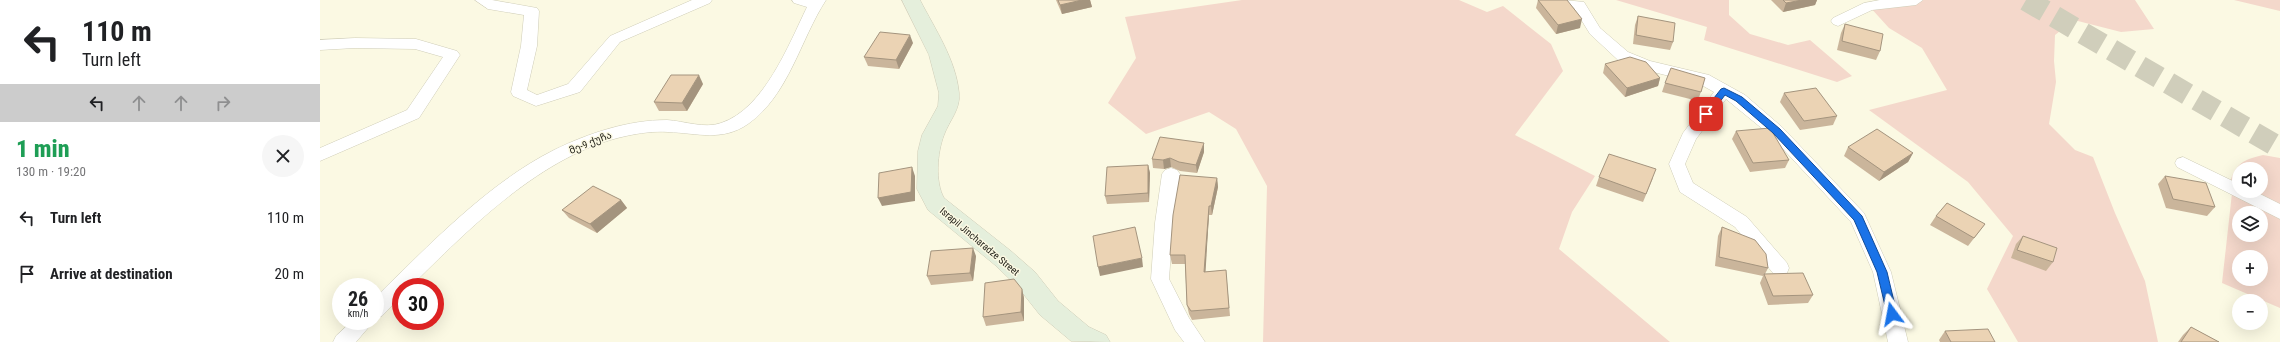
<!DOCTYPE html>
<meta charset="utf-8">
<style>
body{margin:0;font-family:"Roboto Condensed","Noto Sans Georgian",sans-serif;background:#f6f6f6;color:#202124;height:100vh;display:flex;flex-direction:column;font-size:15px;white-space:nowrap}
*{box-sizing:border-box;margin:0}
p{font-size:13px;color:#757577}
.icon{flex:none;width:22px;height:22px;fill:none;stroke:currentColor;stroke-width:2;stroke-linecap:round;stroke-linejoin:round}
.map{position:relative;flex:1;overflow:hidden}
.side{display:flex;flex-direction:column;background:#fff;width:320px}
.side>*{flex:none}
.hud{background:#fff;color:#202124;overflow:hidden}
.buttons{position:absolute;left:1912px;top:162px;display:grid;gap:8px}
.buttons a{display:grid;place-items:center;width:36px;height:36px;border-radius:50%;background:#fff;box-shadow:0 4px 16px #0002;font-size:20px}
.speed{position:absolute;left:12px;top:278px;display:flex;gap:8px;font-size:20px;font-weight:700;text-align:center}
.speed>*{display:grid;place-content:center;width:52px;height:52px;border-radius:50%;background:#fff;box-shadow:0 4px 16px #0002;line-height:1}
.speed small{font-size:10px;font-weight:400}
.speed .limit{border:6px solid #d22;background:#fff;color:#111}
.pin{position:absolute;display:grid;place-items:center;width:34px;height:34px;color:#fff;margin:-17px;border-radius:8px;box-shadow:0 2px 6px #0006}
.me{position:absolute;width:44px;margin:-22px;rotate:347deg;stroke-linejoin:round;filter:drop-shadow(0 0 3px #0008)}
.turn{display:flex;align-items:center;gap:14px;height:84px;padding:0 16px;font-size:18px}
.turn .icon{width:52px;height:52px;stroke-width:2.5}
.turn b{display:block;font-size:28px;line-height:34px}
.lanes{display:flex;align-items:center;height:38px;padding:0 16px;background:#0003;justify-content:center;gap:20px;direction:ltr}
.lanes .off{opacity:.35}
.round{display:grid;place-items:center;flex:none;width:42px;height:42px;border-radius:21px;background:#f6f6f6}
.overview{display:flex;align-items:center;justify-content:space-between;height:68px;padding:0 16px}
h1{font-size:24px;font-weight:800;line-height:30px;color:#1e9e55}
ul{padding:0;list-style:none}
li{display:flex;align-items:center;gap:12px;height:56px;padding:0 16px}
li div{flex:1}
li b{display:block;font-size:15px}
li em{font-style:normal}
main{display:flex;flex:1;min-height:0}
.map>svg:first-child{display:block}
.green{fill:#f4d8cb;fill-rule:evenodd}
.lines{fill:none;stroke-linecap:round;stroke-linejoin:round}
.highway-tunnel{stroke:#d0cebb;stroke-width:22;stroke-dasharray:22 11;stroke-linecap:butt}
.street-casing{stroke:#cfcdb8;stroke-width:1}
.secondary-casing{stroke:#cfcdb8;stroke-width:1}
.street{fill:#fff;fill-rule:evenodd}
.secondary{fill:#e5efdc;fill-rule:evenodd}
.wall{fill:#cab59b}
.shaded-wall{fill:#a4947e}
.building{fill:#ebd3b4;stroke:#a4947e}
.route{fill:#1a73e8;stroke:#114b97}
.labels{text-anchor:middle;stroke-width:3;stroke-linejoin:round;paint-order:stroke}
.street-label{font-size:10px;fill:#24231b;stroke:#fbf9e3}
</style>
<main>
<section class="side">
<div class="hud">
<div class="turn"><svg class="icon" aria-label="left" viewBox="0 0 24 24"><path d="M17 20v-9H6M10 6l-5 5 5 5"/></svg><div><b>110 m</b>Turn left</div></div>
<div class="lanes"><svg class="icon" aria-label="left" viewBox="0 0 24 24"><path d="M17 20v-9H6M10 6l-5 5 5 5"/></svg><svg class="icon off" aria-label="ahead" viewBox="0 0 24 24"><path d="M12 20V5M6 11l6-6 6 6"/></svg><svg class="icon off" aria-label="ahead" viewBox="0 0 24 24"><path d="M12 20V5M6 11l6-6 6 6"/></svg><svg class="icon off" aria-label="right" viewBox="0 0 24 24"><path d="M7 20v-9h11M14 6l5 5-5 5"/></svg></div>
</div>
<div class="overview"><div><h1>1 min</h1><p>130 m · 19:20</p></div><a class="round"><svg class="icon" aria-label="close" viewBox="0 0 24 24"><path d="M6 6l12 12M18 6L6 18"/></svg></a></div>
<ul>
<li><svg class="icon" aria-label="left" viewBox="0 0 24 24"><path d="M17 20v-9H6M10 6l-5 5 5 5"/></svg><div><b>Turn left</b></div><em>110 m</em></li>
<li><svg class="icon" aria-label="arrive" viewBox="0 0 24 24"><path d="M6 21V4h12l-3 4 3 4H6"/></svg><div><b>Arrive at destination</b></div><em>20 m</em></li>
</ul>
</section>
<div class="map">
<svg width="1960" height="342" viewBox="0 0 1960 342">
<rect width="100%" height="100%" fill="#fbf9e3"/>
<!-- green -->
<g class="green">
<path d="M922 0H1139L1167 12 1183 6 1231 44 1243 71 1195 135 1275 176 1252 212 1239 249 1350 342H943L947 186 916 129 889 112 826 134 788 103 816 58 805 17Z"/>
<path d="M1296 0H1409V15L1430 34 1468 45 1490 40 1532 76 1517 82 1384 40 1387 27Z"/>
<path d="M1596 0H1815L1834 29 1801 32 1754 20 1735 35 1734 61 1736 82 1729 124 1755 150 1773 157 1795 213 1825 281 1838 342H1698L1667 289 1693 236 1648 182 1549 110 1627 90 1602 48 1569 28 1549 6Z"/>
<path d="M1914 0H1960V11Z"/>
<path d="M1943 155 1960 158V212L1909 187C1914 165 1921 160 1943 155ZM1919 169H1941V191H1919Z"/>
<path d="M1912 193 1960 216V308L1902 283ZM1919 213H1941V235H1919ZM1919 257H1941V279H1919Z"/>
</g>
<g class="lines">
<!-- highway-tunnel -->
<path class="highway-tunnel" d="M1706 0 1960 148"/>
<!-- street casing -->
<g class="street-casing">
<g id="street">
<path d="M155 0H172L217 8 219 11 217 46 207 90 217 95 248 84 290 36 372 0H392L390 3 300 42 260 92 216 106 193 96 191 92 201 46 204 15 168 9Z"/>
<path d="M472 0H506C480 40 469 95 428 124 402 142 377 133 348 132 334 131 320 133 306 136 222 154 149 229 90 287H81V296L62 316 55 318V298C107 247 168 183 234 150 269 133 308 120 347 120 364 121 385 129 401 123 444 109 469 44 487 7L474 3Z"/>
<path d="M1244 0 1264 2 1280 28 1308 52 1330 61 1389 75 1425 95 1462 127 1544 213 1571 272 1588 342H1568L1553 272 1531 222 1450 135 1406 99 1376 139 1365 164 1373 183 1427 217 1467 263 1469 268 1467 273 1460 275 1453 273 1415 227 1360 192 1349 164 1363 133 1394 92 1378 83 1321 69 1298 60 1270 34 1254 8Z"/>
<path d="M1560 0H1603L1596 5 1552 10 1518 26 1513 24 1511 21 1513 18 1544 3Z"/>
<path d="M35 38 96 39 137 51 140 55 99 118 0 161V148L87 110 123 57 95 49 35 48 0 50V40Z"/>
<path d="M1863 157 1919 184V191H1934L1960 204V219L1857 167 1855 163 1857 159Z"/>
<path d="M851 168 857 170 860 174 853 223 849 279 869 318 885 342H864L855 330 831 279 835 223 842 174 845 170Z"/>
<path d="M32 321H54L36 342H13L16 336Z"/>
</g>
</g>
<!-- secondary casing -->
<g class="secondary-casing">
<path id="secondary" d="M582 0H600C615 29 636 60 639 93 641 109 629 121 624 135 617 153 615 182 624 198L691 251 715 272 738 301 769 327 786 335 790 342 751 341 720 315 697 286 675 265 608 210 597 189 598 151 602 135 618 106 619 93 609 55Z"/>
</g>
<!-- street -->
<use href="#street" class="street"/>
<!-- secondary -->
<use href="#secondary" class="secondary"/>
</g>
<!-- wall -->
<g class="wall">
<path d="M736 0H770L772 7 742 14Z"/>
<path d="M1218 0H1247L1260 28 1236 34 1216 8Z"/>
<path d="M1451 0H1497L1495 5 1463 12Z"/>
<path d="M1318 16 1353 42 1350 50 1313 44 1315 25Z"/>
<path d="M1525 24 1560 51 1556 60 1517 50 1521 33Z"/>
<path d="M593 43 579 69 548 66 544 57Z"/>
<path d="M1285 64 1340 78 1338 86 1305 97 1283 73Z"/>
<path d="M1385 78 1378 101 1342 92 1345 83Z"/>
<path d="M383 84 367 111H339L334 102Z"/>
<path d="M1464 93 1517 116 1513 125 1480 130 1460 102Z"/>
<path d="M1416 131 1469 160 1465 168 1430 172 1412 139Z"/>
<path d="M1528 147 1593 153 1588 162 1559 181 1524 156Z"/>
<path d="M884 152 877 173 860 171 851 167 844 169 833 168 832 159Z"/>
<path d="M828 165 830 173 829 202 787 204 785 196Z"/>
<path d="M1845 176 1895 207 1887 216 1846 208 1838 184Z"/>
<path d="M1279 177 1333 178 1323 202 1276 186Z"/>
<path d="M897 178 898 187 892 215H889L885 272 906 270 910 316 872 320 869 314 867 305 865 264H852L850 255Z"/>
<path d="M301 200 307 208 277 233 249 218 242 210Z"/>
<path d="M1616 216 1665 224 1648 246 1610 225Z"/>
<path d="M1402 227 1448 268 1445 274 1493 295 1488 303 1448 305 1440 283 1443 276 1395 266 1398 236Z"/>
<path d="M1703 236 1733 262 1726 271 1691 258 1696 244Z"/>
<path d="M656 256 653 281 611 285 607 276Z"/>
<path d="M702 289 704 298V321L666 326 663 317Z"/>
<path d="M1871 327 1899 342H1858L1863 335Z"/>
<path d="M1625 331 1675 342H1620L1619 340Z"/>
</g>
<!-- shaded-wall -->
<g class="shaded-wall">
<path d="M762 0H770L772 7 742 14 740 5Z"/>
<path d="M1482 0H1497L1495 5 1463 12 1466 3Z"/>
<path d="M1262 19 1260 28 1236 34 1238 25Z"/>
<path d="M590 35 593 43 579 69 576 60Z"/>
<path d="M379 75 383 84 367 111 362 103Z"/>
<path d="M1340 78 1338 86 1305 97 1307 88Z"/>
<path d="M884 143V152L877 173 876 165Z"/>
<path d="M1593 153 1588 162 1559 181 1564 172Z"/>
<path d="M850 158 851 167 844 169 843 160Z"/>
<path d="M828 165 830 173 829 202 828 193Z"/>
<path d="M592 167 595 176V201L562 206 558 198Z"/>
<path d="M897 178 898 187 892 215 891 206Z"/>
<path d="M301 200 307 208 277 233 270 224Z"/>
<path d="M889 206V215L885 280 884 272Z"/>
<path d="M653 248 656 256 653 281 650 273Z"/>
<path d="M822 258 823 267 780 276 778 267Z"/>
<path d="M702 289 704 298V321L701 312Z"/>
</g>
<!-- building -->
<g class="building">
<path d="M738 0H762L740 5Z"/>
<path d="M1218 0H1247L1262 19 1238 25Z"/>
<path d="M1463 0H1482L1466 3Z"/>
<path d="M1318 16 1355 23 1353 42 1316 35Z"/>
<path d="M1525 24 1563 34 1560 51 1522 41Z"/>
<path d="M560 32 590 35 576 60 544 57Z"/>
<path d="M1310 57 1326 62 1340 78 1307 88 1285 64Z"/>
<path d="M1351 68 1385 78 1381 92 1345 83Z"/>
<path d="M351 75H379L362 103 334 102Z"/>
<path d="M1496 88 1517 116 1484 121 1464 93Z"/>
<path d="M1450 128 1469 160 1433 163 1416 131Z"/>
<path d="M1557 129 1593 153 1564 172 1528 147Z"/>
<path d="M840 137 884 143 876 165 859 162 850 158 843 160 832 159Z"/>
<path d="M1289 154 1336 169 1326 194 1279 177Z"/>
<path d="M828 165V193L785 196 787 167Z"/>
<path d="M592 167 591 192 558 198 559 173Z"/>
<path d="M860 175 897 178 891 206H889L884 272 906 270 909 308 871 311 867 305 865 255H850L853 215Z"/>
<path d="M1845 176 1886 183 1895 207 1853 199Z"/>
<path d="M273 186 301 200 270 224 242 210Z"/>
<path d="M1627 203 1665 224 1654 238 1616 216Z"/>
<path d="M815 227 822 258 778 267 773 236Z"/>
<path d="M1402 227 1435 240 1446 254 1448 268 1399 257Z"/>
<path d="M1703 236 1737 248 1733 262 1697 250Z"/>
<path d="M653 248 650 273 607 276 611 251Z"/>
<path d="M1483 273 1493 295 1453 296 1444 274Z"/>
<path d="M694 279 702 289 701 312 663 317 665 283Z"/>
<path d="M1871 327 1899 342H1861Z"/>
<path d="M1668 329 1675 342H1631L1625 331Z"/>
</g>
<!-- route -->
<path class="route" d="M1404 88 1422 97 1460 129 1542 216 1567 272 1577 314 1575 317 1572 318 1567 314 1557 272 1534 220 1453 133 1416 101 1405 95 1389 116H1383V112L1401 89Z"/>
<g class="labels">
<!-- street labels -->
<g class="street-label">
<text transform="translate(270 142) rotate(-22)" y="4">მე-9 ქუჩა</text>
<text transform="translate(660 241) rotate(40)" y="4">Israpil Jincharadze Street</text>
</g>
</g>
</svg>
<div class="buttons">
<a><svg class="icon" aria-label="sound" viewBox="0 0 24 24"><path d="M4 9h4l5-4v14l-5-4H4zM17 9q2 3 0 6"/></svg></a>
<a><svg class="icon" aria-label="layers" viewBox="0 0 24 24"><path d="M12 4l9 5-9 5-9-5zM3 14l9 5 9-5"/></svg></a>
<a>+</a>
<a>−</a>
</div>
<div class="speed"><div>26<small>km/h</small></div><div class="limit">30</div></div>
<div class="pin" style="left:1386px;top:114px;background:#d93025"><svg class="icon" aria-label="arrive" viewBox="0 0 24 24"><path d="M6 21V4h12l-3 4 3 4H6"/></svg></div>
<svg class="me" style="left:1572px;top:314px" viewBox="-20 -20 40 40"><path d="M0-17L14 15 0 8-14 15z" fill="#1a73e8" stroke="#fff" stroke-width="4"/></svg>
</div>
</main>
